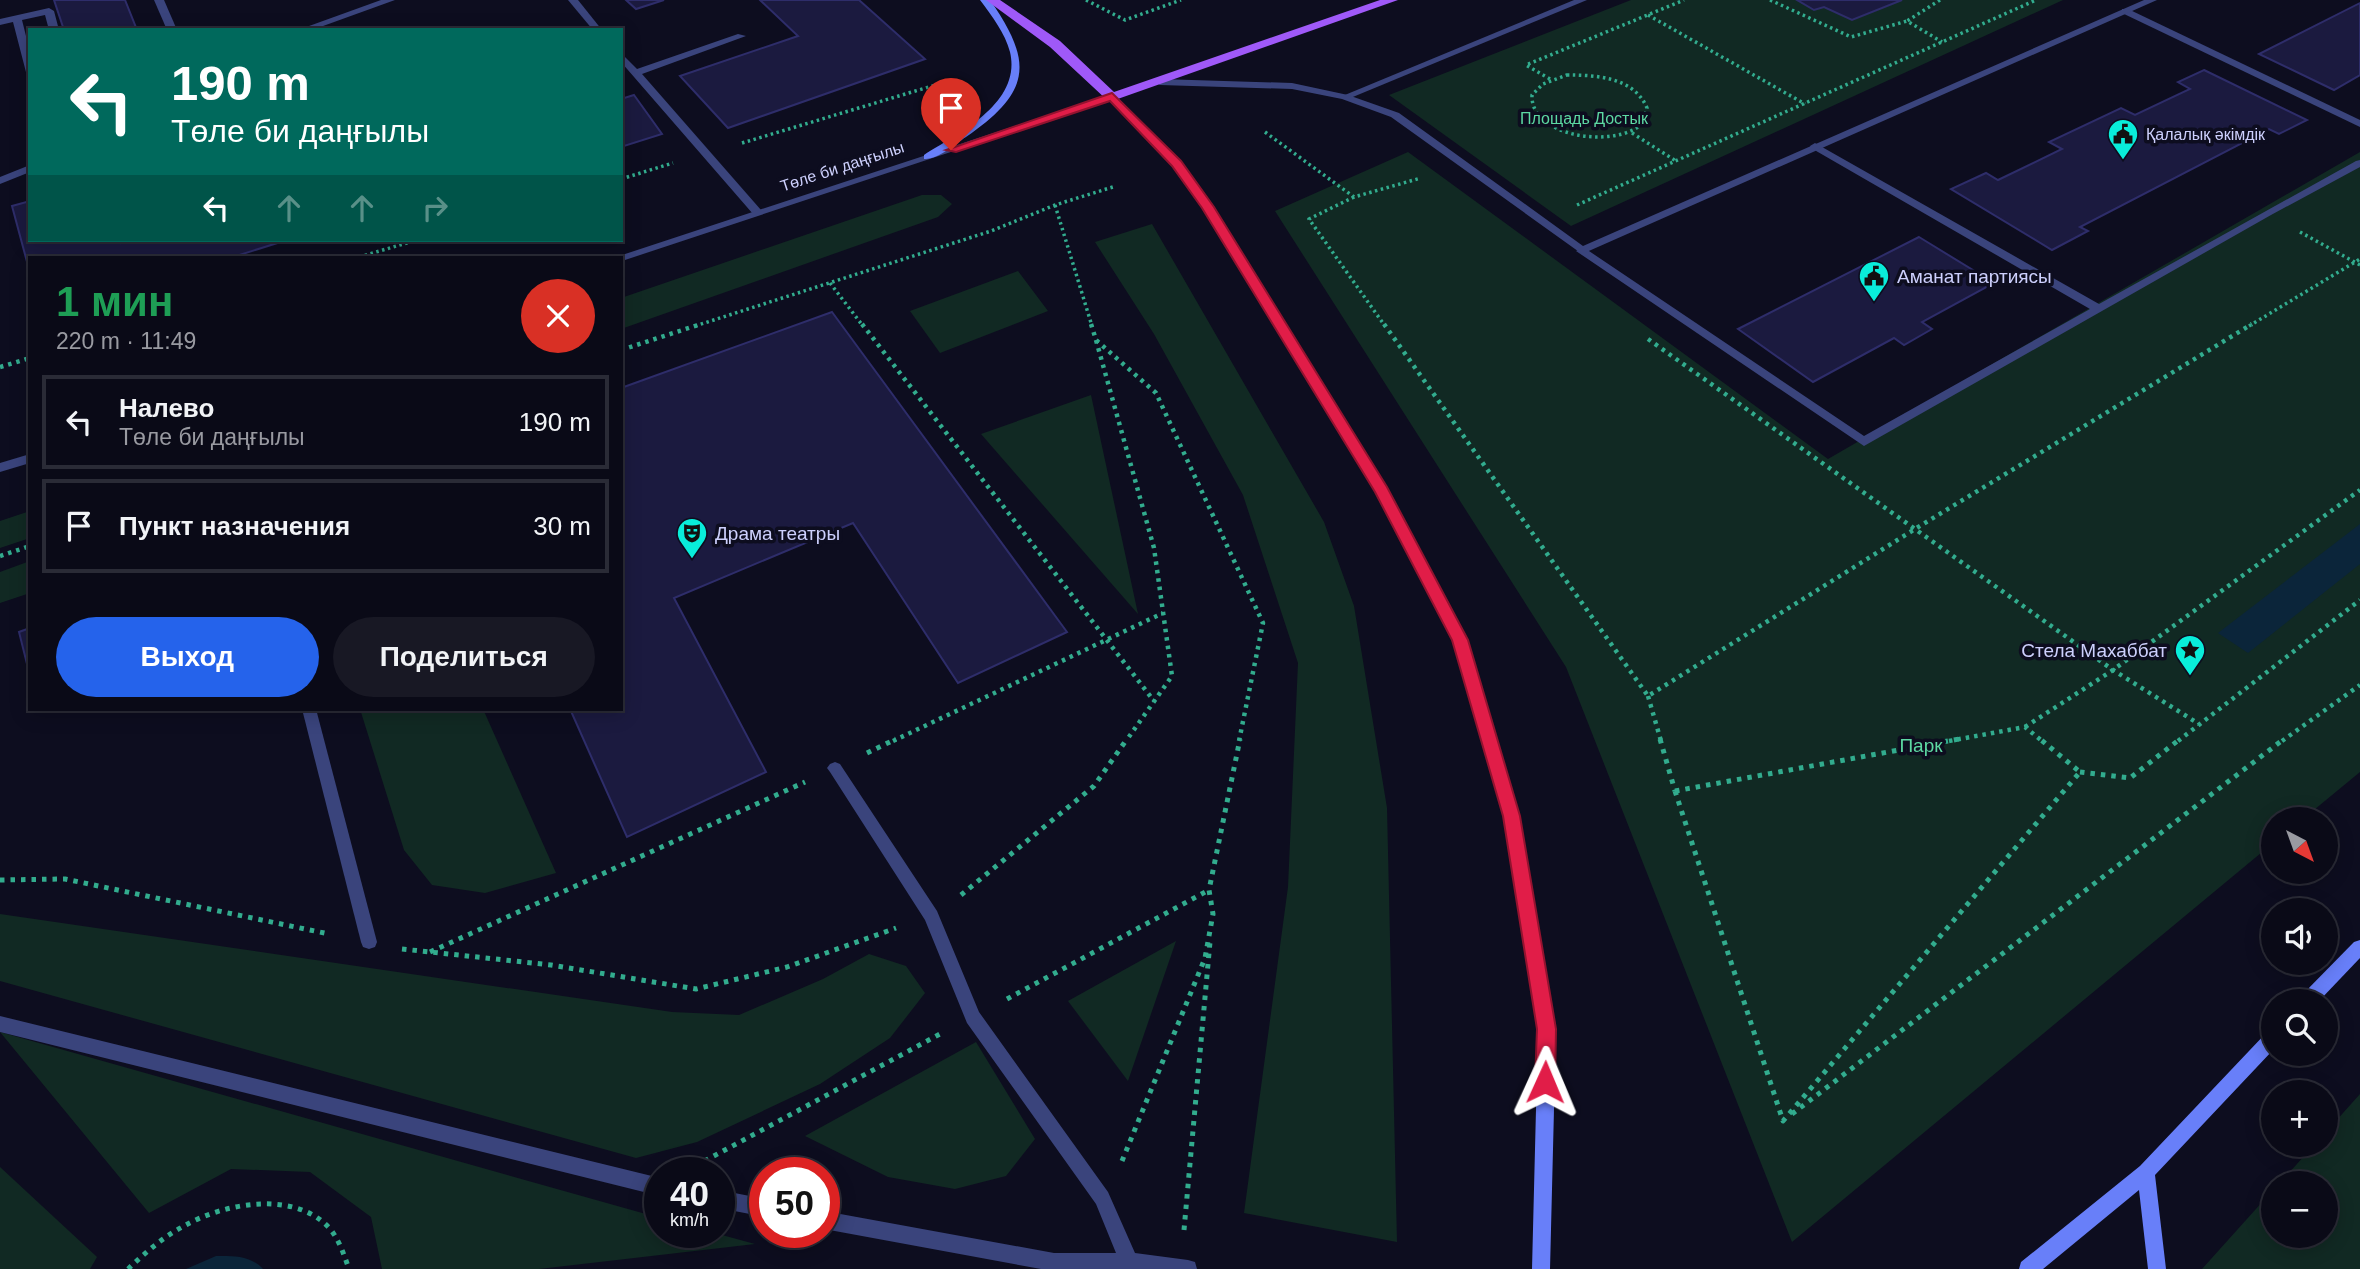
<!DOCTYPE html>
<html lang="ru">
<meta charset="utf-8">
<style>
body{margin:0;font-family:Helvetica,sans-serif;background:#181824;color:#f1f3f6;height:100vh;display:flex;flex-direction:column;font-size:26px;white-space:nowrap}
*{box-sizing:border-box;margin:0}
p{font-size:23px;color:#999aa1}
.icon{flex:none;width:38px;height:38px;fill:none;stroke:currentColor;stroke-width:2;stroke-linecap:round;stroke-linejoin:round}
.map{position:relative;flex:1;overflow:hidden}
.sheet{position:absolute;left:28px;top:256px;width:595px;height:455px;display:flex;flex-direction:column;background:#0a0a17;border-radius:0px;box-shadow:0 4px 18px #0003,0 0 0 2px #2a2b36}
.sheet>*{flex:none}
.banner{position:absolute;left:28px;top:28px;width:595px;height:214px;border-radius:0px;box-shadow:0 4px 18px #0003,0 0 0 2px #2a2b36;background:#00695c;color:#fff;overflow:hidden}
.needle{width:46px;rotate:139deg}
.buttons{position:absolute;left:2261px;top:807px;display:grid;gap:14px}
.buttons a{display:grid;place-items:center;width:77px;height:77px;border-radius:50%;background:#0a0a17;box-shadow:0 4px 18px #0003,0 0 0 2px #2a2b36;font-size:35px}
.speed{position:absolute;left:644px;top:1157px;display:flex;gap:14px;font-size:35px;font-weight:700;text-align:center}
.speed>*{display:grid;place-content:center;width:91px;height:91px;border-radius:50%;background:#0a0a17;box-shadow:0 4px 18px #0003,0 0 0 2px #2a2b36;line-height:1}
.speed small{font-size:18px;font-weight:400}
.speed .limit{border:10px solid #d22;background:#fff;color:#111}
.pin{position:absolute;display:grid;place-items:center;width:60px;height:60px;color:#fff;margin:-72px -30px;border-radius:50% 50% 50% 0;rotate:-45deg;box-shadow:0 0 7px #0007}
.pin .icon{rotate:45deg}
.me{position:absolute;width:77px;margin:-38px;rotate:1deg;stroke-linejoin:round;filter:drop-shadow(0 0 5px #0008)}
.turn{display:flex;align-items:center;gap:24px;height:147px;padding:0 28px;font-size:32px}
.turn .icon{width:91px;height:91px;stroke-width:2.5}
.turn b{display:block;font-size:49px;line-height:60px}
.lanes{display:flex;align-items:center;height:66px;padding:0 28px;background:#0003;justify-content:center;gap:35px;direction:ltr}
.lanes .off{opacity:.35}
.round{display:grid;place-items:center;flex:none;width:74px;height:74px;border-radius:37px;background:#181824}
.overview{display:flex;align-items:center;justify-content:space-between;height:119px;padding:0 28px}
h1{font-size:42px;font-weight:800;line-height:52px;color:#1e9e55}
.cta{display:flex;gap:14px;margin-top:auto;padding:14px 28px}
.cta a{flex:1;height:80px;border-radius:42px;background:#2563eb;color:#fff;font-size:28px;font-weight:800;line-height:80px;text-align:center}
.cta a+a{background:#181824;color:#f1f3f6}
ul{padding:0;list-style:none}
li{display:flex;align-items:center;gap:21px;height:94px;margin:0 14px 10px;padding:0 14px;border:4px solid #2a2b36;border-radius:0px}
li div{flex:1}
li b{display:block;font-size:26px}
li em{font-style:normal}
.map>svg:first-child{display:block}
.green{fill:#112923}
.water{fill:#0b253a}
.building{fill:#1b1a3f;stroke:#2e2d6a;stroke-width:2}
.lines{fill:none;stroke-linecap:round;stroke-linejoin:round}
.path-far2{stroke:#32ac8e;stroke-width:3.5;stroke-dasharray:2.5 3.5;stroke-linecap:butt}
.path-far1{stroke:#32ac8e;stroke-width:4.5;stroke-dasharray:3.5 5;stroke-linecap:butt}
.path{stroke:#32ac8e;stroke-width:5;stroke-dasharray:4.5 6;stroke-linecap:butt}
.service{fill:#3a447c;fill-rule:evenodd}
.minor{fill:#3a447c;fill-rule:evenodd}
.tertiary{fill:#3a447c;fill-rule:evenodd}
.secondary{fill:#687ff9;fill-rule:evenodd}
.primary{fill:#9f59f8;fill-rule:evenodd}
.route{fill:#e11d48;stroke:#92132f;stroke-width:2}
.labels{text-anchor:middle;stroke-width:7;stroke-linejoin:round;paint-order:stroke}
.far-park-label{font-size:16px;fill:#5dd9a3;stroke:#0d0d1f}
.far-poi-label{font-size:16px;fill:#cdd0fd;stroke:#0d0d1f;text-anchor:start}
.far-street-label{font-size:16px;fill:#cdd0fd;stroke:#0d0d1f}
.poi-label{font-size:19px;fill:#cdd0fd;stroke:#0d0d1f;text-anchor:start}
.park-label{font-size:19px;fill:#5dd9a3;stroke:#0d0d1f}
</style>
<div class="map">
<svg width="2360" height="1269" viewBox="0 0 2360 1269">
<rect width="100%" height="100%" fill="#0d0d1f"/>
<!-- green -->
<g class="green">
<path d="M1631 0H2063L1571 226 1389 95Z"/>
<path d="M1408 152 1828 459 2360 152V772L2303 819H2273V843L1792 1242 1566 667 1275 211Z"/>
<path d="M922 195H941L952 204 938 217 621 329V298Z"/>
<path d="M1152 224 1324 522 1354 606 1387 808 1397 1242 1244 1213 1288 887 1298 663 1243 495 1154 334 1095 242Z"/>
<path d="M1018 271 1048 311 940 353 910 311Z"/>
<path d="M1091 395 1138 614 981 434Z"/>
<path d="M30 511V538L0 548V521Z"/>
<path d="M30 561V593L0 603V572Z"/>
<path d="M360 709H483L556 873 485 893 432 885 404 850Z"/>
<path d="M0 914 672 1012 739 1015 823 979 869 954 906 966 925 993 890 1038 820 1084 697 1142 636 1158 0 981Z"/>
<path d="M1176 941 1128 1081 1068 1001Z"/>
<path d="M0 1032 660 1218V1232H711L755 1244 539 1269H382L371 1217 310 1172 231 1169 149 1213Z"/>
<path d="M976 1042 1035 1139 1006 1176 955 1189 888 1177 805 1136Z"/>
<path d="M2360 1094V1269H2202L2273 1190V1236H2326V1183H2280L2314 1145 2326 1144V1132Z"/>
<path d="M0 1167 97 1257 90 1269H0Z"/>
</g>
<!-- water -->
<g class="water">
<path d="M2360 524V564L2248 653 2218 633Z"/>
<path d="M216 1256C233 1256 250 1255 263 1269H186Z"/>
</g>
<!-- building -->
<g class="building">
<path d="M54 0H125L137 30H64Z"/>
<path d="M626 0H664L636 9Z"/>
<path d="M760 0H859L925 59 728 128 680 76 798 36Z"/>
<path d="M1797 0H1902L1852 20 1824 7 1814 10Z"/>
<path d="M2360 3V75L2334 90 2259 54Z"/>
<path d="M2204 70 2307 120 2279 134 2269 129 2080 227 2088 231 2052 250 1951 189 1986 173 1998 180 2062 149 2049 142 2121 108 2135 115 2190 89 2178 82Z"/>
<path d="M634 95 662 134 621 147V99Z"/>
<path d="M30 201V240H120L121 243 132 240H287L233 257H30V273L12 206Z"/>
<path d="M1919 237 1994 283 1922 322 1932 329 1904 345 1894 338 1813 382 1738 329Z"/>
<path d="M832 312 1067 632 958 683 853 523 674 598 766 772 627 837 570 709H621V388Z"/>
<path d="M30 628V676L19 632Z"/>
</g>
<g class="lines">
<!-- path-far2 -->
<g class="path-far2">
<path d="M1086 0 1125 20 1181 0"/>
<path d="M1770 0 1851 37 1907 21"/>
<path d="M1940 0 1907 21 1942 42"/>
<path d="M1648 15 1805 104"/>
<path d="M1567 75C1596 75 1634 77 1647 108L1642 124C1614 149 1530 137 1532 95L1543 84Z"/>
<path d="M1550 79 1526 65 1684 0"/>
<path d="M1265 132 1354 197 1421 178"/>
<path d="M1632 133 1676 161"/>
<path d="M742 143 952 80"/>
<path d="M621 179 673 163"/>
<path d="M1354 197 1309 219 1385 326"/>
<path d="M1055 205 1092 326"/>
<path d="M1577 205 2036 0"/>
<path d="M2300 232 2360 265"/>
<path d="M359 257 417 240"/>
<path d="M830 283 863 326"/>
<path d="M695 326 991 231 1055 205 1116 186"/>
<path d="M2249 326 2360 259"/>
</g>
<!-- path-far1 -->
<g class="path-far1">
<path d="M862 324 1154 701"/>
<path d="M1091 324 1096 340 1156 393 1263 623 1239 741"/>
<path d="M1384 324 1648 696 1915 529 2252 324"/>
<path d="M1648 339 2113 670 2199 724"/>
<path d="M1096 340 1154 548 1172 676 1126 741"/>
<path d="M621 350 701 324"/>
<path d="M0 367 30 358"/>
<path d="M0 556 30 546"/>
<path d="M1648 696 1661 741"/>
<path d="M2025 727 2113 670 2360 490"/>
<path d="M893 741 1163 613"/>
<path d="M1949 741 2025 727 2042 741"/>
<path d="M2178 741 2360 600"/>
<path d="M2282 741 2360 685"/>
</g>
<!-- path -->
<g class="path">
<path d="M1660 739 1675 791"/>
<path d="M867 753 896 739"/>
<path d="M2080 772 2130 778 2180 739"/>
<path d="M1675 791 1783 1121 2080 772 2040 739"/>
<path d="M1675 791 1959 739"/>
<path d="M0 880 65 879 329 934"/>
<path d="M961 895 1094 786 1127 739"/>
<path d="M402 949 551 965 696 989 787 967 896 928"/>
<path d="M430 952 805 782"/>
<path d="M1007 999 1209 890"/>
<path d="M1792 1114 2284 739"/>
<path d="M1122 1161 1205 958 1213 914 1209 890 1240 739"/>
<path d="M686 1171 940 1034"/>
<path d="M1184 1230 1210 942"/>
<path d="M128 1269C145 1253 163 1237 184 1226 224 1203 296 1189 331 1230 340 1242 344 1255 349 1269"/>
</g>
<!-- service -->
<g class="service">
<path d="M154 0H164L177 30H167Z"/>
<path d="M381 0H395L312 30H298Z"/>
<path d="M568 0H578L602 30H593Z"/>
<path d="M1574 0H1587L1348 99 1340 97Z"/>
<path d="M49 8 54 11 59 30H49L45 15 22 20 30 52V77L27 76 13 22 0 25V19Z"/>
<path d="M2122 9H2128L2360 120V127L2122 13Z"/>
<path d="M738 34 746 36 642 74 761 210V214H753L621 62V53L637 69Z"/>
<path d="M1815 143 2099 304 2356 161 2360 160V167L2271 215 1864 446 1576 251 1582 248 1586 249 1864 436 2090 309 1811 148 1810 146Z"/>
<path d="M30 165V172L0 184V177Z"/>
<path d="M302 709H316L377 942 375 947 369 949 363 947 361 942Z"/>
<path d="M835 762 840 764 937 911 979 1012 1108 1192 1135 1253 1188 1260 1195 1262 1197 1269H1041L824 1229V1211L1054 1253H1116L1096 1204 967 1023 925 920 830 772 827 768 830 764Z"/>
<path d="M0 1016 660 1178V1196L0 1032Z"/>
<path d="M719 1190 765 1199V1217L719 1208Z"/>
</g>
<!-- minor -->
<path class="minor" d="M2144 0H2157L1582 254 1391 117 1342 99 1292 89 1160 85 1155 82 1160 79 1292 83 1348 95 1399 113 1583 246Z"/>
<!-- tertiary -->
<g class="tertiary">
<path d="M1109 95 1117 97 625 260 621 261V257H616Z"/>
<path d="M30 454V463L0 472V463Z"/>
</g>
<!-- secondary -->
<g class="secondary">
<path d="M980 0H990C1034 63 1031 92 966 137 955 144 938 160 924 159V155C959 133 1022 103 1010 52 1005 33 992 16 980 0Z"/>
<path d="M1109 95H1115L1180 162 1213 207 1387 488 1467 640 1519 816 1556 1029 1550 1269H1532L1538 1029 1503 816 1453 640 1376 492 1203 208 1172 166 1109 99Z"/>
<path d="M2360 940V958L2319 1001H2300L2302 995 2354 942Z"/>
<path d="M2273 1030V1050L2155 1175 2166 1269H2148L2139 1190 2043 1269H2019L2021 1262 2140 1166 2267 1032Z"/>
</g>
<!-- primary -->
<path class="primary" d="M986 0H1000L1060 41 1114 92 1380 0H1398L1112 101 1107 100 1050 47Z"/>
</g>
<!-- route -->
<path class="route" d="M1112 93 1181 161 1214 207 1387 487 1468 640 1520 816 1556 1029 1555 1082 1552 1089 1545 1092 1538 1089 1535 1082 1537 1029 1503 816 1452 640 1375 492 1202 208 1172 166 1110 101 956 152 946 150Z"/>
<!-- icons -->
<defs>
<g id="civic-pin" transform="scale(1.575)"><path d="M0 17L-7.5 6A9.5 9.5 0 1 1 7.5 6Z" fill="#09edda" stroke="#0d0d1f"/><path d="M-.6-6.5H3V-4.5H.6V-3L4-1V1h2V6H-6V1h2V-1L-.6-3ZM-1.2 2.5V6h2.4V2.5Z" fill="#111"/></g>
<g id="theatre-pin" transform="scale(1.575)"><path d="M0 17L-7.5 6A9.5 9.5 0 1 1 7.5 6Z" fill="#09edda" stroke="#0d0d1f"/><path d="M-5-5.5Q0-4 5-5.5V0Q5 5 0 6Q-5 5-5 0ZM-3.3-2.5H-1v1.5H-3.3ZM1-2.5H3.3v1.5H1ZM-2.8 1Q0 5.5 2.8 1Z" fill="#111"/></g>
<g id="sight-pin" transform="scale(1.575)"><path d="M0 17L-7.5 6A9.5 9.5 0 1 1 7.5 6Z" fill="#09edda" stroke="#0d0d1f"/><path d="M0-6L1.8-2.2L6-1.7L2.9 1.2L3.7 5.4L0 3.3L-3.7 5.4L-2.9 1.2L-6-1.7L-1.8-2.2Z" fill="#111"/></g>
</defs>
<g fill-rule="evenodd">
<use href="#civic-pin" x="2123" y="134"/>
<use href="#civic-pin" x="1874" y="276"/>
<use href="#theatre-pin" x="692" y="533"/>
<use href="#sight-pin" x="2190" y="650"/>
</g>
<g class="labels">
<!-- far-park labels -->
<g class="far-park-label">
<text x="1584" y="124">Площадь Достык</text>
</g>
<!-- far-poi labels -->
<g class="far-poi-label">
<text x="2146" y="140">Қалалық әкімдік</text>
</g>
<!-- far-street labels -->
<g class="far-street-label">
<text transform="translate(842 166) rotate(-18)" y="6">Төле би даңғылы</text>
</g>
<!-- poi labels -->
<g class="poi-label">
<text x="1897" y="283">Аманат партиясы</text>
<text x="715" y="540">Драма театры</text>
<text x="2167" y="657" text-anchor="end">Стела Махаббат</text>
</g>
<!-- park labels -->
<g class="park-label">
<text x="1921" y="752">Парк</text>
</g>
</g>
</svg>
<div class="buttons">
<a><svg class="needle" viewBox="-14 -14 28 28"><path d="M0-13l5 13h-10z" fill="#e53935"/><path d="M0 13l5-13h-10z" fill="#999aa1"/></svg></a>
<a><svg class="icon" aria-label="sound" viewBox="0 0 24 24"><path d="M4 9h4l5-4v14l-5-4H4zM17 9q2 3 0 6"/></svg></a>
<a><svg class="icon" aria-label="search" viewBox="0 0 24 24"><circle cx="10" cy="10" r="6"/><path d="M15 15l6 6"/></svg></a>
<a>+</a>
<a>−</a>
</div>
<div class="speed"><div>40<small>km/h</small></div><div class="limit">50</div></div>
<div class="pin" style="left:951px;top:150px;background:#d93025"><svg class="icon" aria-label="arrive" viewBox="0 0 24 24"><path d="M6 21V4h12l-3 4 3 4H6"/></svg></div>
<svg class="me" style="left:1545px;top:1082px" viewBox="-20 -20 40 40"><path d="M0-17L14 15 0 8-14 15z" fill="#e11d48" stroke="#fff" stroke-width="4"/></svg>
<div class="banner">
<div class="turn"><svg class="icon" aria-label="left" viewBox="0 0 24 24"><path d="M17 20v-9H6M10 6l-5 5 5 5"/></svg><div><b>190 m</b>Төле би даңғылы</div></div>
<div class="lanes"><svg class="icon" aria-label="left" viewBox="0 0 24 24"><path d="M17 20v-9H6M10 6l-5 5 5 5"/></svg><svg class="icon off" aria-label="ahead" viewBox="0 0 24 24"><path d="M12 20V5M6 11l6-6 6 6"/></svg><svg class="icon off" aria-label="ahead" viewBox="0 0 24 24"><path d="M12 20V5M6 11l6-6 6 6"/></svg><svg class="icon off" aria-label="right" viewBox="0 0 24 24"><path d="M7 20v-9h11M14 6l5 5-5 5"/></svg></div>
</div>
<section class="sheet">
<div class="overview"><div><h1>1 мин</h1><p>220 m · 11:49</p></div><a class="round" style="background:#d93025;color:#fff"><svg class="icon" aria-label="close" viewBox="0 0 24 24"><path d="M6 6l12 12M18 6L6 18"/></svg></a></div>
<ul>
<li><svg class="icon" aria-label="left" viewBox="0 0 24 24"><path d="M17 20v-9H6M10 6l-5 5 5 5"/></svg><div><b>Налево</b><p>Төле би даңғылы</p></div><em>190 m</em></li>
<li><svg class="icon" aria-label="arrive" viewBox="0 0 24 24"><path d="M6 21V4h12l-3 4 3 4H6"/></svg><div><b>Пункт назначения</b></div><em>30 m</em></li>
</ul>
<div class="cta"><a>Выход</a><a>Поделиться</a></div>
</section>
</div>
